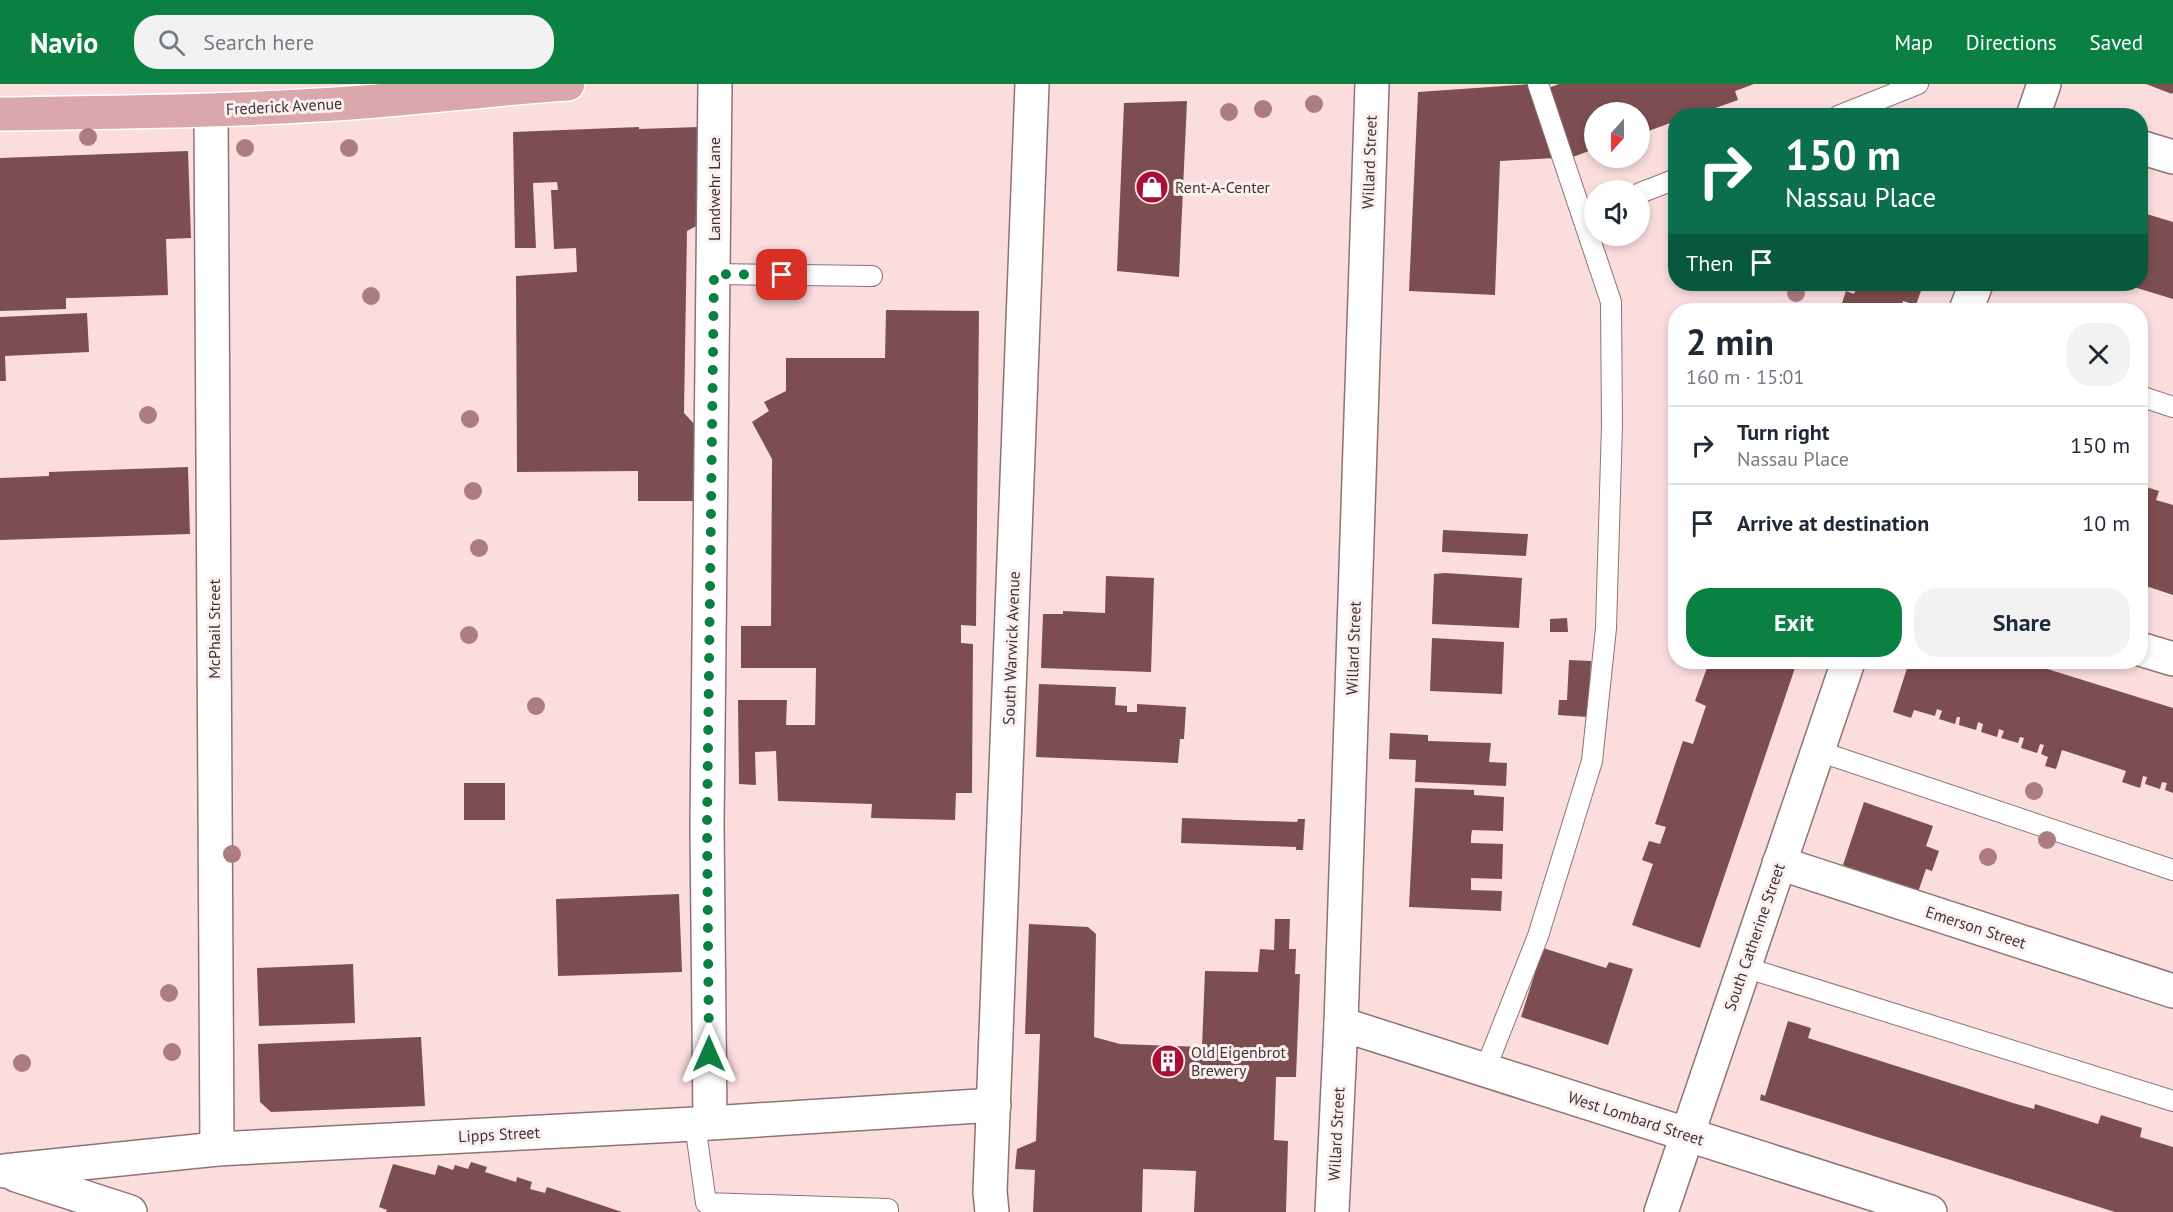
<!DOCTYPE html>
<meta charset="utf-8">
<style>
body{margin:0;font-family:"PT Sans",sans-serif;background:#f2f2f3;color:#1f2937;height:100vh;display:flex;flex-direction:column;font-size:22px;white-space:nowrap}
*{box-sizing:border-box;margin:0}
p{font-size:20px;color:#747a83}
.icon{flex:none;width:33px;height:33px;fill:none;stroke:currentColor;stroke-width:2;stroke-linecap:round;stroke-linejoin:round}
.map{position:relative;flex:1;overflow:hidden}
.panel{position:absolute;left:1668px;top:219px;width:480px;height:366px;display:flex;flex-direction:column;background:#fff;border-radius:24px;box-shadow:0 3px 9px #0003}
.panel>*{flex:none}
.guide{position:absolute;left:1668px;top:24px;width:480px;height:183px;border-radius:24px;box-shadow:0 3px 9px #0003;background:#0b6e4f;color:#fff;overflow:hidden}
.needle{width:39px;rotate:201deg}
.controls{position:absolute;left:1584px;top:18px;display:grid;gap:12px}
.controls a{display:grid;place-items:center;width:66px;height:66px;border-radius:50%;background:#fff;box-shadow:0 3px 9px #0003;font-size:30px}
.pin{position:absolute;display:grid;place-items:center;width:51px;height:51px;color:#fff;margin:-26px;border-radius:12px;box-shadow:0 3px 9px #0006}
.me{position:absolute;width:66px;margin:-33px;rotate:0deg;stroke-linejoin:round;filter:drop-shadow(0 0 4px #0008)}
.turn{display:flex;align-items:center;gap:21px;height:126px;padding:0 18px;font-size:27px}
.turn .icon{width:78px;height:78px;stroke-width:2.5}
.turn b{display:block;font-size:42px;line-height:51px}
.then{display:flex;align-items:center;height:57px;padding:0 18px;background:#0003;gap:12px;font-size:22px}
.round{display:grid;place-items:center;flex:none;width:63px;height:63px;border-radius:24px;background:#f2f2f3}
.head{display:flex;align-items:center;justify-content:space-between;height:102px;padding:0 18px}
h1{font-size:36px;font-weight:700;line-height:45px}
.primary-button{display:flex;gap:12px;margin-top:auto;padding:12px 18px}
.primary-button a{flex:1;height:69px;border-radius:24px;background:#0b8043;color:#fff;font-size:24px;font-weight:700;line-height:69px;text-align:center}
.primary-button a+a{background:#f2f2f3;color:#1f2937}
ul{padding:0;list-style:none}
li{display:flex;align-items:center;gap:18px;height:78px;padding:0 18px;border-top:2px solid #e0e1e3}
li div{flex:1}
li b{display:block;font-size:22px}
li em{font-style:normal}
header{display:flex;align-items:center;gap:36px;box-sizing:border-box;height:84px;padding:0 30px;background:#0b8043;color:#fff}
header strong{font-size:28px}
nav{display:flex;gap:33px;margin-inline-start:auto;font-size:21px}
.search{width:420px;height:54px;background:#f2f2f3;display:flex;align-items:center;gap:15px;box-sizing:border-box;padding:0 21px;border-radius:24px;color:#747a83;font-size:22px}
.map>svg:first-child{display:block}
.building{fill:#7d4e51}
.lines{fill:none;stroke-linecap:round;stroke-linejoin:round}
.lane-casing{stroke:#8e7374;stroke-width:22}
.street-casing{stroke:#8e7374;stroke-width:36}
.primary-casing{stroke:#fff;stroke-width:36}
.lane{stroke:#fff;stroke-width:20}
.street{stroke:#fff;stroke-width:33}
.primary{stroke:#d9a7ac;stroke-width:33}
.tree{fill:#ad7c80}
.route{stroke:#0b8043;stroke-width:10;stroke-dasharray:0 18}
.labels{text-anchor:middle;stroke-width:6;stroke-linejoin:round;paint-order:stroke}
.street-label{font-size:16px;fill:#403535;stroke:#fceff0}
.poi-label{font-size:16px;fill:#403535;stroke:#fceff0;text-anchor:start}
</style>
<header>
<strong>Navio</strong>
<div class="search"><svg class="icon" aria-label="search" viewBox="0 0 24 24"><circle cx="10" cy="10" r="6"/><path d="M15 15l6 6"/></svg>Search here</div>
<nav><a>Map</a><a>Directions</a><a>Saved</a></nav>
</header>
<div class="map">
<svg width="2173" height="1128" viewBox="0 0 2173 1128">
<rect width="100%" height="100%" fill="#fbddde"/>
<!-- building -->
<g class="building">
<path d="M1532 0 1555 74 1500 77 1495 211 1409 207 1418 8Z"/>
<path d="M1559 0H1754L1735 7 1738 16 1693 32H1676V37L1640 50V28H1594V65L1573 73 1548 4Z"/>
<path d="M2146 0H2173V8L2172 10Z"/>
<path d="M1187 17 1179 193 1117 187 1124 19Z"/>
<path d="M639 43V45L699 43 700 140 687 147 684 329 696 342V417H638V387L517 388 516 192 577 188 576 164 554 165 551 106H558L557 98 533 99 536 164H515L513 48Z"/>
<path d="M188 67 191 154 166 155 168 211 72 214H66V225L0 227V74Z"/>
<path d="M2140 128 2173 138V215L2124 200H2140Z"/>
<path d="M1858 200H1919L1923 201 1916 221 1903 217 1902 221 1917 226H1849L1850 222 1842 219 1846 207 1854 210Z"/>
<path d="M886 226 979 227 976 542 961 541V559L973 560 972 709H956L955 736 871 734 872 720 778 717 776 667 755 668 756 701 739 700 738 616H787L786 641H815L816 584H741V542H771L772 375 752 338 769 327 764 318 786 307V274H885Z"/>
<path d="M87 229 89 268 5 272 6 297H0V233Z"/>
<path d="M188 383 190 450 0 456V394L49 392V388Z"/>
<path d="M2140 401 2159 407 2156 416 2173 421V511L2140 500Z"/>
<path d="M1443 446 1528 450 1526 472 1442 468Z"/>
<path d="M1445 489 1522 494 1519 544 1432 540 1434 490Z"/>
<path d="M1106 492 1154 494 1151 588 1041 584 1043 530H1063V527L1105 529Z"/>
<path d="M1567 534 1568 548H1550V535Z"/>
<path d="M1432 554 1504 558 1502 610 1430 607Z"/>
<path d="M1569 576 1591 577 1588 633 1558 631 1559 616H1567Z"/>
<path d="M1709 578H1797L1700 864 1632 841 1653 780 1642 776 1649 757 1660 760 1666 743 1655 740 1656 737 1683 657 1693 660 1706 622 1695 617Z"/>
<path d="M1909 578H2025L2173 624V709L2165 706 2167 699 2162 698 2160 705 2145 700 2147 693 2143 692 2140 704 2122 698 2126 687 2062 666 2056 685 2045 682 2048 673 2041 670 2044 661 2040 660 2037 669 2021 664 2024 654 2020 653 2018 659 2001 654 2004 647 1999 645 1997 653 1981 648 1983 640 1978 638 1976 646 1959 641 1960 633H1957L1955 640 1939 635 1942 627 1937 625 1935 632 1914 626 1911 634 1893 628Z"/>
<path d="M1039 600 1116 603 1115 621 1127 622V628H1137V620L1186 623 1184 655H1180L1178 679 1036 673Z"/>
<path d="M1390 649 1428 651V657L1491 659 1489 678 1507 679 1506 702 1415 698 1416 676 1389 675Z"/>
<rect x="464" y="699" width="41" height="37"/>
<path d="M1415 704 1474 706V711L1504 713 1503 747 1472 746 1471 753V759L1503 760 1502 795 1471 794V806L1502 807 1501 827 1409 823Z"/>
<path d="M1864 718 1933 742 1926 762 1939 767 1932 787 1926 785 1918 808 1843 781Z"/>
<path d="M1182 734 1297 738 1298 735H1305L1303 766H1296V763L1181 759Z"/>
<path d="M679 810 682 888 558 892 556 815Z"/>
<path d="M1275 835H1290L1289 865H1296L1295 890H1300L1296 993H1276L1274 1056 1288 1057 1286 1128H1194L1196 1087 1143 1085 1142 1128H1033L1035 1086 1015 1085 1017 1065 1036 1057 1040 950H1025L1029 840 1088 843 1096 850 1094 953 1120 960 1202 963 1205 887 1258 888 1260 865 1274 866Z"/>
<path d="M1543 864 1606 884 1609 878 1633 885 1608 961 1521 933Z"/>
<path d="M353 880 355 939 259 942 257 884Z"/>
<path d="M1788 937 1811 944 1808 954 2013 1019 2034 1025 2035 1020 2098 1040 2101 1031 2142 1044 2140 1053 2173 1063V1128H2115L1760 1016 1761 1010 1765 1012Z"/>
<path d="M421 953 425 1022 271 1028 260 1018 258 960Z"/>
<path d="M471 1078 487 1083 485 1088 516 1098 517 1093 532 1098 530 1105 545 1109 547 1103 622 1128H386L387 1126 379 1123 393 1080 435 1091 438 1081 453 1086 455 1081 468 1085Z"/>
</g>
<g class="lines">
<!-- lane casing -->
<g class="lane-casing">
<g id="lane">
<path d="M1838 32 1918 0"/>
<path d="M1640 109 1676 95"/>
<path d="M714 190 872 192"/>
<path d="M2140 312 2173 323"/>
<path d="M1818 667 2173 786"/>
<path d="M1744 883 2173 1017"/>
<path d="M1485 986 1538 852 1592 677 1606 544 1612 341 1611 218 1538 0"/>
<path d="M695 1040 706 1119 888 1125V1128"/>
</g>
</g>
<!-- street casing -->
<g class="street-casing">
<g id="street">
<path d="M211 26 217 1065"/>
<path d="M2033 32 2044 0"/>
<path d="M2140 63 2173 73"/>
<path d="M1966 226 1976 200"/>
<path d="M2140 565 2173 575"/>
<path d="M1779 779 2173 907"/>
<path d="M1341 940 1930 1128"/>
<path d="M710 1038 707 742 715 0"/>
<path d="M4 1087 217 1065 695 1040 994 1021"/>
<path d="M16 1091 130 1128"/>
<path d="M992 1128 990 1108 1032 0"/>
<path d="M1332 1128 1341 940 1372 0"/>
<path d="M1661 1128 1848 578"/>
</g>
</g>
<!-- primary casing -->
<g class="primary-casing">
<path id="primary" d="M0 30C126 28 252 27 377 17 441 12 504 4 568 0"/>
</g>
<!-- lane -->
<use href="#lane" class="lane"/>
<!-- street -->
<use href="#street" class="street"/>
<!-- primary -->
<use href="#primary" class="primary"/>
</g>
<!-- trees -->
<g class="tree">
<circle cx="1314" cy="20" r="9"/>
<circle cx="1263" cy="25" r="9"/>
<circle cx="1229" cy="28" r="9"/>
<circle cx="88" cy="53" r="9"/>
<circle cx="245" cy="64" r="9"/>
<circle cx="349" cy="64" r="9"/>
<circle cx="1796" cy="209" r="9"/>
<circle cx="371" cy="212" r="9"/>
<circle cx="148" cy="331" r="9"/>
<circle cx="470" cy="335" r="9"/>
<circle cx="473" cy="407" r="9"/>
<circle cx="479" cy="464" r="9"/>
<circle cx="469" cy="551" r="9"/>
<circle cx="536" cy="622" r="9"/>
<circle cx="2034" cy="707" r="9"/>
<circle cx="2047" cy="756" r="9"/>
<circle cx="232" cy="770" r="9"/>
<circle cx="1988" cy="773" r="9"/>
<circle cx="169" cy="909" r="9"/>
<circle cx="172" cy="968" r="9"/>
<circle cx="22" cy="979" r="9"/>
</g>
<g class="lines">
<!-- route -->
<path class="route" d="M709 970 707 742 714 190 782 191"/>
</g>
<!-- icons -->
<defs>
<g id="shop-disc" transform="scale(1.725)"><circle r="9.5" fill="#a80f37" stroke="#fceff0"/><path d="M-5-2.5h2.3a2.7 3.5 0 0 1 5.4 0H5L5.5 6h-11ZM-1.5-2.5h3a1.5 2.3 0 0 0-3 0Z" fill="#fff"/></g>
<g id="building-disc" transform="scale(1.725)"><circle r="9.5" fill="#a80f37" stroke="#fceff0"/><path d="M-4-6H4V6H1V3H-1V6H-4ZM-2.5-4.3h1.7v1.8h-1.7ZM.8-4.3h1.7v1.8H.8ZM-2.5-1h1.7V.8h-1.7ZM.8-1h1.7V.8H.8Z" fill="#fff"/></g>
</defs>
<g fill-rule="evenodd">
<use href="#shop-disc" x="1152" y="103"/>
<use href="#building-disc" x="1168" y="977"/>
</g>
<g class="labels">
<!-- street labels -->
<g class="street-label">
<text transform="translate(284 22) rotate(-3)" y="6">Frederick Avenue</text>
<text transform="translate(1369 78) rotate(-88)" y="6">Willard Street</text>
<text transform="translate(714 105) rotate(-90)" y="6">Landwehr Lane</text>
<text transform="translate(214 545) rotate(-90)" y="6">McPhail Street</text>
<text transform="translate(1011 564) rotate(-88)" y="6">South Warwick Avenue</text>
<text transform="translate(1353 564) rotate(-88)" y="6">Willard Street</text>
<text transform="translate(1976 843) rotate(18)" y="6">Emerson Street</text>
<text transform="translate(1754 853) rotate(-71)" y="6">South Catherine Street</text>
<text transform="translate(1636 1034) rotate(18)" y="6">West Lombard Street</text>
<text transform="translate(499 1050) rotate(-3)" y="6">Lipps Street</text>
<text transform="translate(1336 1050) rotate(-87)" y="6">Willard Street</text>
</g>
<!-- poi labels -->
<g class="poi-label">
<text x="1175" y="109">Rent-A-Center</text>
<text x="1191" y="974">Old Eigenbrot<tspan x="1191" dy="18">Brewery</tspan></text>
</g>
</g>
</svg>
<div class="controls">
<a><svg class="needle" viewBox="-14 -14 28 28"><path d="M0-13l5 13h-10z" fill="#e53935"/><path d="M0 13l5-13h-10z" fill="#747a83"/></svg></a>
<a><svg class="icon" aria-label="sound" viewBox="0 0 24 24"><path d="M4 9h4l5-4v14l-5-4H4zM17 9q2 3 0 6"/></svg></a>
</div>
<div class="pin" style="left:782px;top:191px;background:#d93025"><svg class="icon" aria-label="arrive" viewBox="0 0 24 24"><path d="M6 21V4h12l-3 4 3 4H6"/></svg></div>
<svg class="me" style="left:709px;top:970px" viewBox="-20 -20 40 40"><path d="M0-17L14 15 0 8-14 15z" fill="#0b8043" stroke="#fff" stroke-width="4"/></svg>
<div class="guide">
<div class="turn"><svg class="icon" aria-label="right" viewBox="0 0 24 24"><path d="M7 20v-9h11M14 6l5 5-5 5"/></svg><div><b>150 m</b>Nassau Place</div></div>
<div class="then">Then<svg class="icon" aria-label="arrive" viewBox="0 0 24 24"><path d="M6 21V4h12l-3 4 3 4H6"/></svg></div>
</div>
<section class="panel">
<div class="head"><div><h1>2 min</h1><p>160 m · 15:01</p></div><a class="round"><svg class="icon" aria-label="close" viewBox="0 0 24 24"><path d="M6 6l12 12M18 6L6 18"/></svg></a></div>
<ul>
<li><svg class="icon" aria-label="right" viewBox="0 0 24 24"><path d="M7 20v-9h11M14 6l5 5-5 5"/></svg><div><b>Turn right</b><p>Nassau Place</p></div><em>150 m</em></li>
<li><svg class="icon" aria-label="arrive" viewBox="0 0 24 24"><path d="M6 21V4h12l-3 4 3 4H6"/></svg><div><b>Arrive at destination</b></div><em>10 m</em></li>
</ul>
<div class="primary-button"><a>Exit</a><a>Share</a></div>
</section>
</div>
